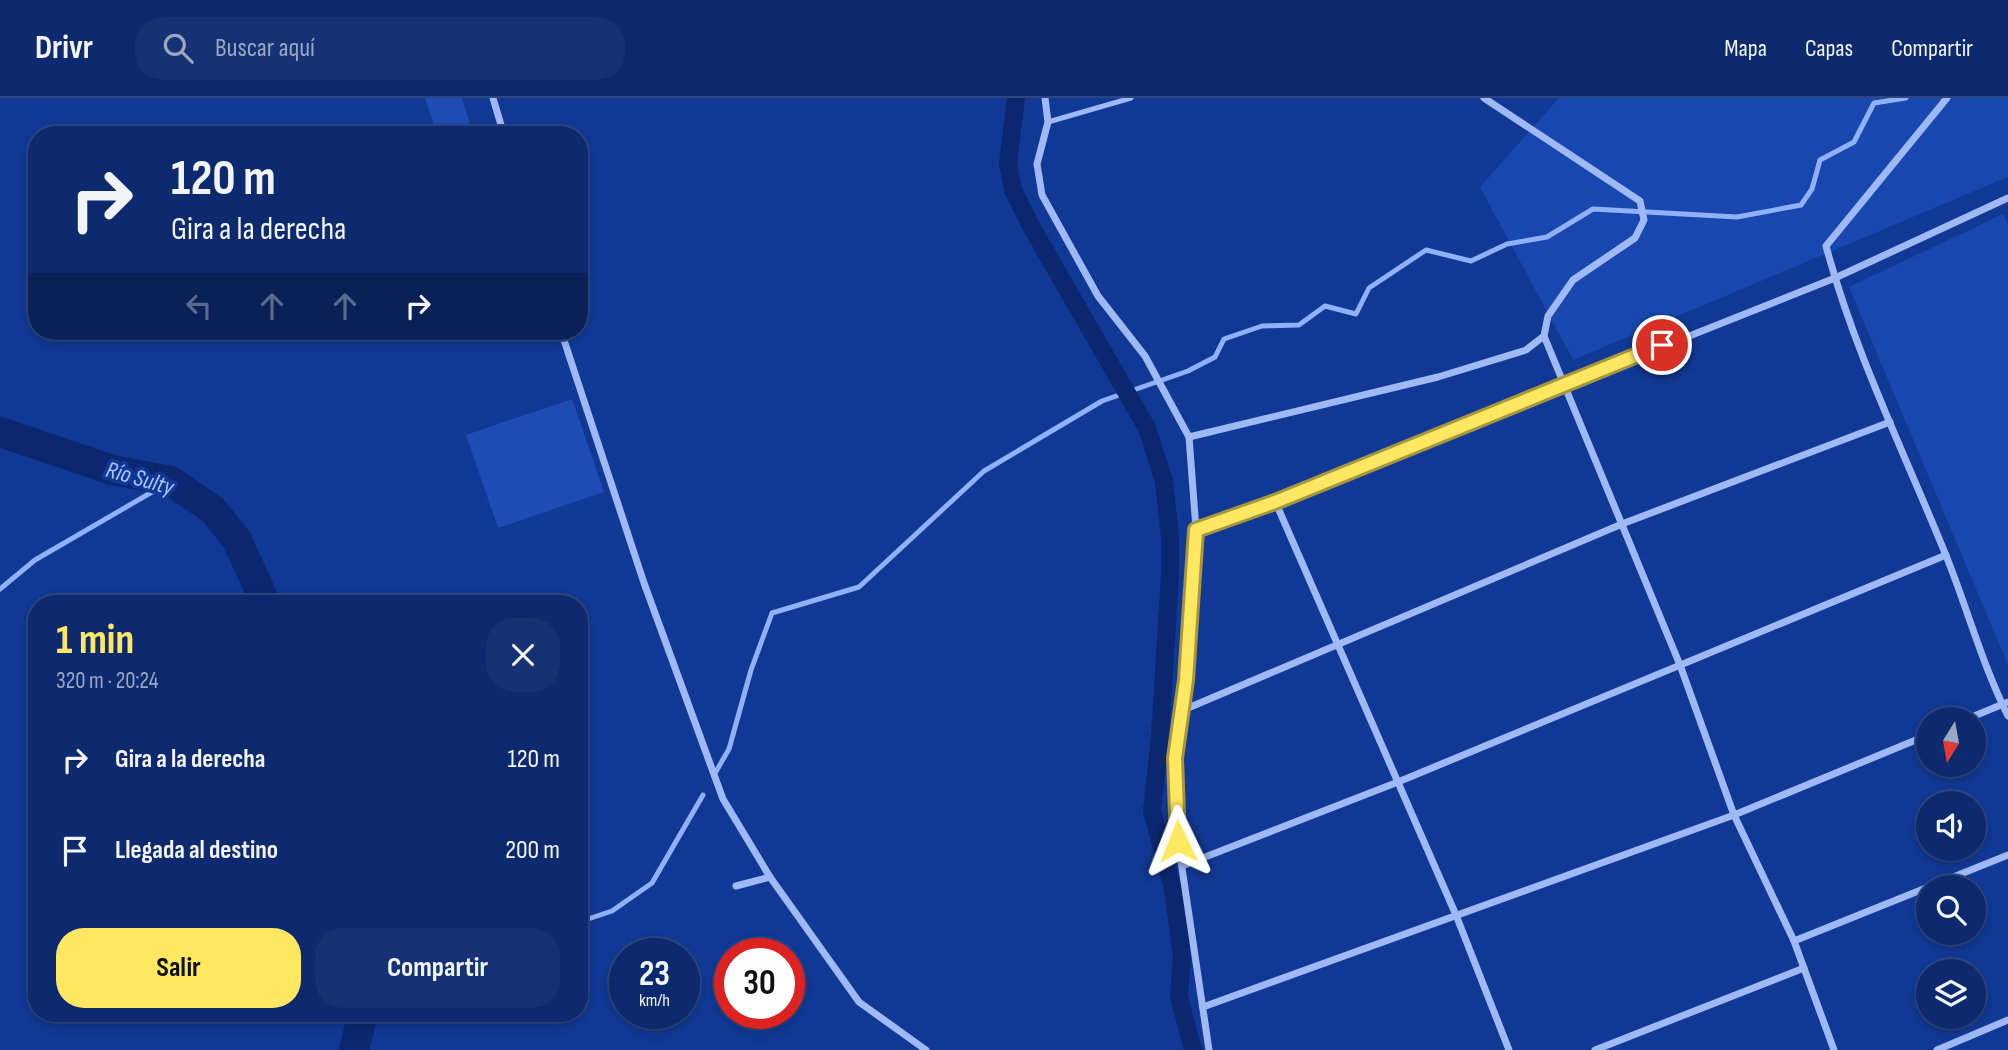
<!DOCTYPE html>
<html lang="es">
<meta charset="utf-8">
<style>
body{margin:0;font-family:"Sofia Sans Condensed",sans-serif;background:#163274;color:#f1f3f6;height:100vh;display:flex;flex-direction:column;font-size:26px;white-space:nowrap}
*{box-sizing:border-box;margin:0}
p{font-size:23px;color:#9aa7c3}
.icon{flex:none;width:38px;height:38px;fill:none;stroke:currentColor;stroke-width:2;stroke-linecap:round;stroke-linejoin:round}
.map{position:relative;flex:1;overflow:hidden}
.sheet{position:absolute;left:28px;top:497px;width:560px;height:427px;display:flex;flex-direction:column;background:#0d2a6f;border-radius:28px;box-shadow:0 4px 10px #0003,0 0 0 2px #2d4682}
.sheet>*{flex:none}
.hud{position:absolute;left:28px;top:28px;width:560px;height:214px;border-radius:28px;box-shadow:0 4px 10px #0003,0 0 0 2px #2d4682;background:#0d2a6f;color:#f1f3f6;overflow:hidden}
.needle{width:46px;rotate:191deg}
.tools{position:absolute;left:1916px;top:609px;display:grid;gap:14px}
.tools a{display:grid;place-items:center;width:70px;height:70px;border-radius:50%;background:#0d2a6f;box-shadow:0 4px 10px #0003,0 0 0 2px #2d4682;font-size:35px}
.speed{position:absolute;left:609px;top:840px;display:flex;gap:14px;font-size:35px;font-weight:700;text-align:center}
.speed>*{display:grid;place-content:center;width:91px;height:91px;border-radius:50%;background:#0d2a6f;box-shadow:0 4px 10px #0003,0 0 0 2px #2d4682;line-height:1}
.speed small{font-size:18px;font-weight:400}
.speed .limit{border:10px solid #d22;background:#fff;color:#111}
.pin{position:absolute;display:grid;place-items:center;width:60px;height:60px;color:#fff;margin:-30px;border:4px solid #fff;border-radius:50%;box-shadow:0 2px 7px #0007}
.me{position:absolute;width:77px;margin:-38px;rotate:358deg;stroke-linejoin:round;filter:drop-shadow(0 0 5px #0008)}
.turn{display:flex;align-items:center;gap:24px;height:147px;padding:0 28px;font-size:32px}
.turn .icon{width:91px;height:91px;stroke-width:2.5}
.turn b{display:block;font-size:49px;line-height:60px}
.lanes{display:flex;align-items:center;height:66px;padding:0 28px;background:#0003;justify-content:center;gap:35px;direction:ltr}
.lanes .off{opacity:.35}
.round{display:grid;place-items:center;flex:none;width:74px;height:74px;border-radius:28px;background:#163274}
.head{display:flex;align-items:center;justify-content:space-between;height:119px;padding:0 28px}
h1{font-size:42px;font-weight:700;line-height:52px;color:#ffe861}
.action{display:flex;gap:14px;margin-top:auto;padding:14px 28px}
.action a{flex:1;height:80px;border-radius:28px;background:#ffe861;color:#111;font-size:28px;font-weight:700;line-height:80px;text-align:center}
.action a+a{background:#163274;color:#f1f3f6}
ul{padding:0;list-style:none}
li{display:flex;align-items:center;gap:21px;height:91px;padding:0 28px}
li div{flex:1}
li b{display:block;font-size:26px}
li em{font-style:normal}
header{display:flex;align-items:center;gap:42px;box-sizing:border-box;height:98px;padding:0 35px;background:#0d2a6f;border-bottom:2px solid #2d4682}
header strong{font-size:33px}
nav{display:flex;gap:38px;margin-inline-start:auto;font-size:24px}
.search{width:490px;height:63px;background:#163274;display:flex;align-items:center;gap:18px;box-sizing:border-box;padding:0 24px;border-radius:28px;color:#9aa7c3;font-size:26px}
.map>svg:first-child{display:block}
.green{fill:#1847af}
.lines{fill:none;stroke-linecap:round;stroke-linejoin:round}
.stream{stroke:#90b1f7;stroke-width:5}
.canal{stroke:#0a2770;stroke-width:18}
.river{stroke:#0a2770;stroke-width:30}
.building{fill:#1e4cb4}
.service{stroke:#9eb9f3;stroke-width:5}
.minor{stroke:#9eb9f3;stroke-width:7}
.route-casing{stroke:#a6973f;stroke-width:18}
.route{stroke:#ffe861;stroke-width:12}
.labels{text-anchor:middle;stroke-width:7;stroke-linejoin:round;paint-order:stroke}
.water-label{font-size:24px;font-style:italic;fill:#abc4fa;stroke:#113894}
</style>
<header>
<strong>Drivr</strong>
<div class="search"><svg class="icon" aria-label="search" viewBox="0 0 24 24"><circle cx="10" cy="10" r="6"/><path d="M15 15l6 6"/></svg>Buscar aquí</div>
<nav><a>Mapa</a><a>Capas</a><a>Compartir</a></nav>
</header>
<div class="map">
<svg width="2008" height="952" viewBox="0 0 2008 952">
<rect width="100%" height="100%" fill="#113894"/>
<!-- green -->
<g class="green">
<path d="M1559 0H2008V79L1573 262 1480 89Z"/>
<path d="M2003 116 2008 127V567L1849 189Z"/>
</g>
<g class="lines">
<!-- stream -->
<g class="stream">
<path d="M0 491 35 462 171 383"/>
<path d="M714 677 729 651 751 572 772 515 859 489 984 373 1102 303 1188 273 1215 259 1224 241 1262 228 1299 227 1325 208 1356 216 1369 190 1426 152 1471 163 1507 146 1547 139 1593 111 1737 119 1801 107 1812 91 1820 62 1854 44 1874 5 1906 0"/>
<path d="M579 824 612 813 652 785 703 697"/>
</g>
<!-- canal -->
<path class="canal" d="M1016 0 1008 65 1013 92 1032 130 1147 330 1164 383 1170 439V477L1160 639 1152 713 1173 791 1182 858 1179 898 1193 952"/>
<!-- river -->
<g class="river">
<path d="M0 334 112 372 171 383 213 412 237 442 266 506"/>
<path d="M354 952 363 915"/>
</g>
</g>
<!-- building -->
<g class="building">
<path d="M425 0H462L473 37H437Z"/>
<path d="M572 301 604 394 498 430 466 337Z"/>
</g>
<g class="lines">
<!-- service -->
<path class="service" d="M1048 24 1131 0"/>
<!-- minor -->
<g class="minor">
<path d="M493 0 504 37"/>
<path d="M1045 0 1048 24 1037 66 1042 97 1098 198 1145 258 1189 339 1196 431 1186 582 1176 660 1178 743 1209 952"/>
<path d="M1484 0 1640 103 1644 122 1635 140 1573 182 1548 218 1544 238"/>
<path d="M1947 0 1826 148C1854 253 1904 354 1945 455 1967 509 1982 566 2008 618"/>
<path d="M561 233 644 485 723 701 770 779 859 904 926 952"/>
<path d="M1189 339 1438 279 1526 252 1544 238 1680 567 1734 717 1794 843 1834 952"/>
<path d="M1275 403 1456 817 1509 952"/>
<path d="M1196 431 1275 403 1835 180 2008 100"/>
<path d="M1181 613 1622 426 1890 324"/>
<path d="M1967 621 2008 604"/>
<path d="M1182 768 1398 684 1946 457"/>
<path d="M736 788 770 779"/>
<path d="M1794 843 2008 757"/>
<path d="M1203 909 1734 717 1928 637"/>
<path d="M1595 952 1804 870"/>
<path d="M1937 952 2008 922"/>
</g>
</g>
<g class="lines">
<!-- route casing -->
<g class="route-casing">
<path id="route" d="M1178 743 1175 660 1186 582 1196 432 1275 404 1662 247"/>
</g>
<!-- route -->
<use href="#route" class="route"/>
</g>
<g class="labels">
<!-- water labels -->
<g class="water-label">
<text transform="translate(140 380) rotate(16)" y="8">Río Sulty</text>
</g>
</g>
</svg>
<div class="tools">
<a><svg class="needle" viewBox="-14 -14 28 28"><path d="M0-13l5 13h-10z" fill="#e53935"/><path d="M0 13l5-13h-10z" fill="#9aa7c3"/></svg></a>
<a><svg class="icon" aria-label="sound" viewBox="0 0 24 24"><path d="M4 9h4l5-4v14l-5-4H4zM17 9q2 3 0 6"/></svg></a>
<a><svg class="icon" aria-label="search" viewBox="0 0 24 24"><circle cx="10" cy="10" r="6"/><path d="M15 15l6 6"/></svg></a>
<a><svg class="icon" aria-label="layers" viewBox="0 0 24 24"><path d="M12 4l9 5-9 5-9-5zM3 14l9 5 9-5"/></svg></a>
</div>
<div class="speed"><div>23<small>km/h</small></div><div class="limit">30</div></div>
<div class="pin" style="left:1662px;top:247px;background:#d93025"><svg class="icon" aria-label="arrive" viewBox="0 0 24 24"><path d="M6 21V4h12l-3 4 3 4H6"/></svg></div>
<svg class="me" style="left:1178px;top:743px" viewBox="-20 -20 40 40"><path d="M0-17L14 15 0 8-14 15z" fill="#ffe861" stroke="#fff" stroke-width="4"/></svg>
<div class="hud">
<div class="turn"><svg class="icon" aria-label="right" viewBox="0 0 24 24"><path d="M7 20v-9h11M14 6l5 5-5 5"/></svg><div><b>120 m</b>Gira a la derecha</div></div>
<div class="lanes"><svg class="icon off" aria-label="left" viewBox="0 0 24 24"><path d="M17 20v-9H6M10 6l-5 5 5 5"/></svg><svg class="icon off" aria-label="ahead" viewBox="0 0 24 24"><path d="M12 20V5M6 11l6-6 6 6"/></svg><svg class="icon off" aria-label="ahead" viewBox="0 0 24 24"><path d="M12 20V5M6 11l6-6 6 6"/></svg><svg class="icon" aria-label="right" viewBox="0 0 24 24"><path d="M7 20v-9h11M14 6l5 5-5 5"/></svg></div>
</div>
<section class="sheet">
<div class="head"><div><h1>1 min</h1><p>320 m · 20:24</p></div><a class="round"><svg class="icon" aria-label="close" viewBox="0 0 24 24"><path d="M6 6l12 12M18 6L6 18"/></svg></a></div>
<ul>
<li><svg class="icon" aria-label="right" viewBox="0 0 24 24"><path d="M7 20v-9h11M14 6l5 5-5 5"/></svg><div><b>Gira a la derecha</b></div><em>120 m</em></li>
<li><svg class="icon" aria-label="arrive" viewBox="0 0 24 24"><path d="M6 21V4h12l-3 4 3 4H6"/></svg><div><b>Llegada al destino</b></div><em>200 m</em></li>
</ul>
<div class="action"><a>Salir</a><a>Compartir</a></div>
</section>
</div>
